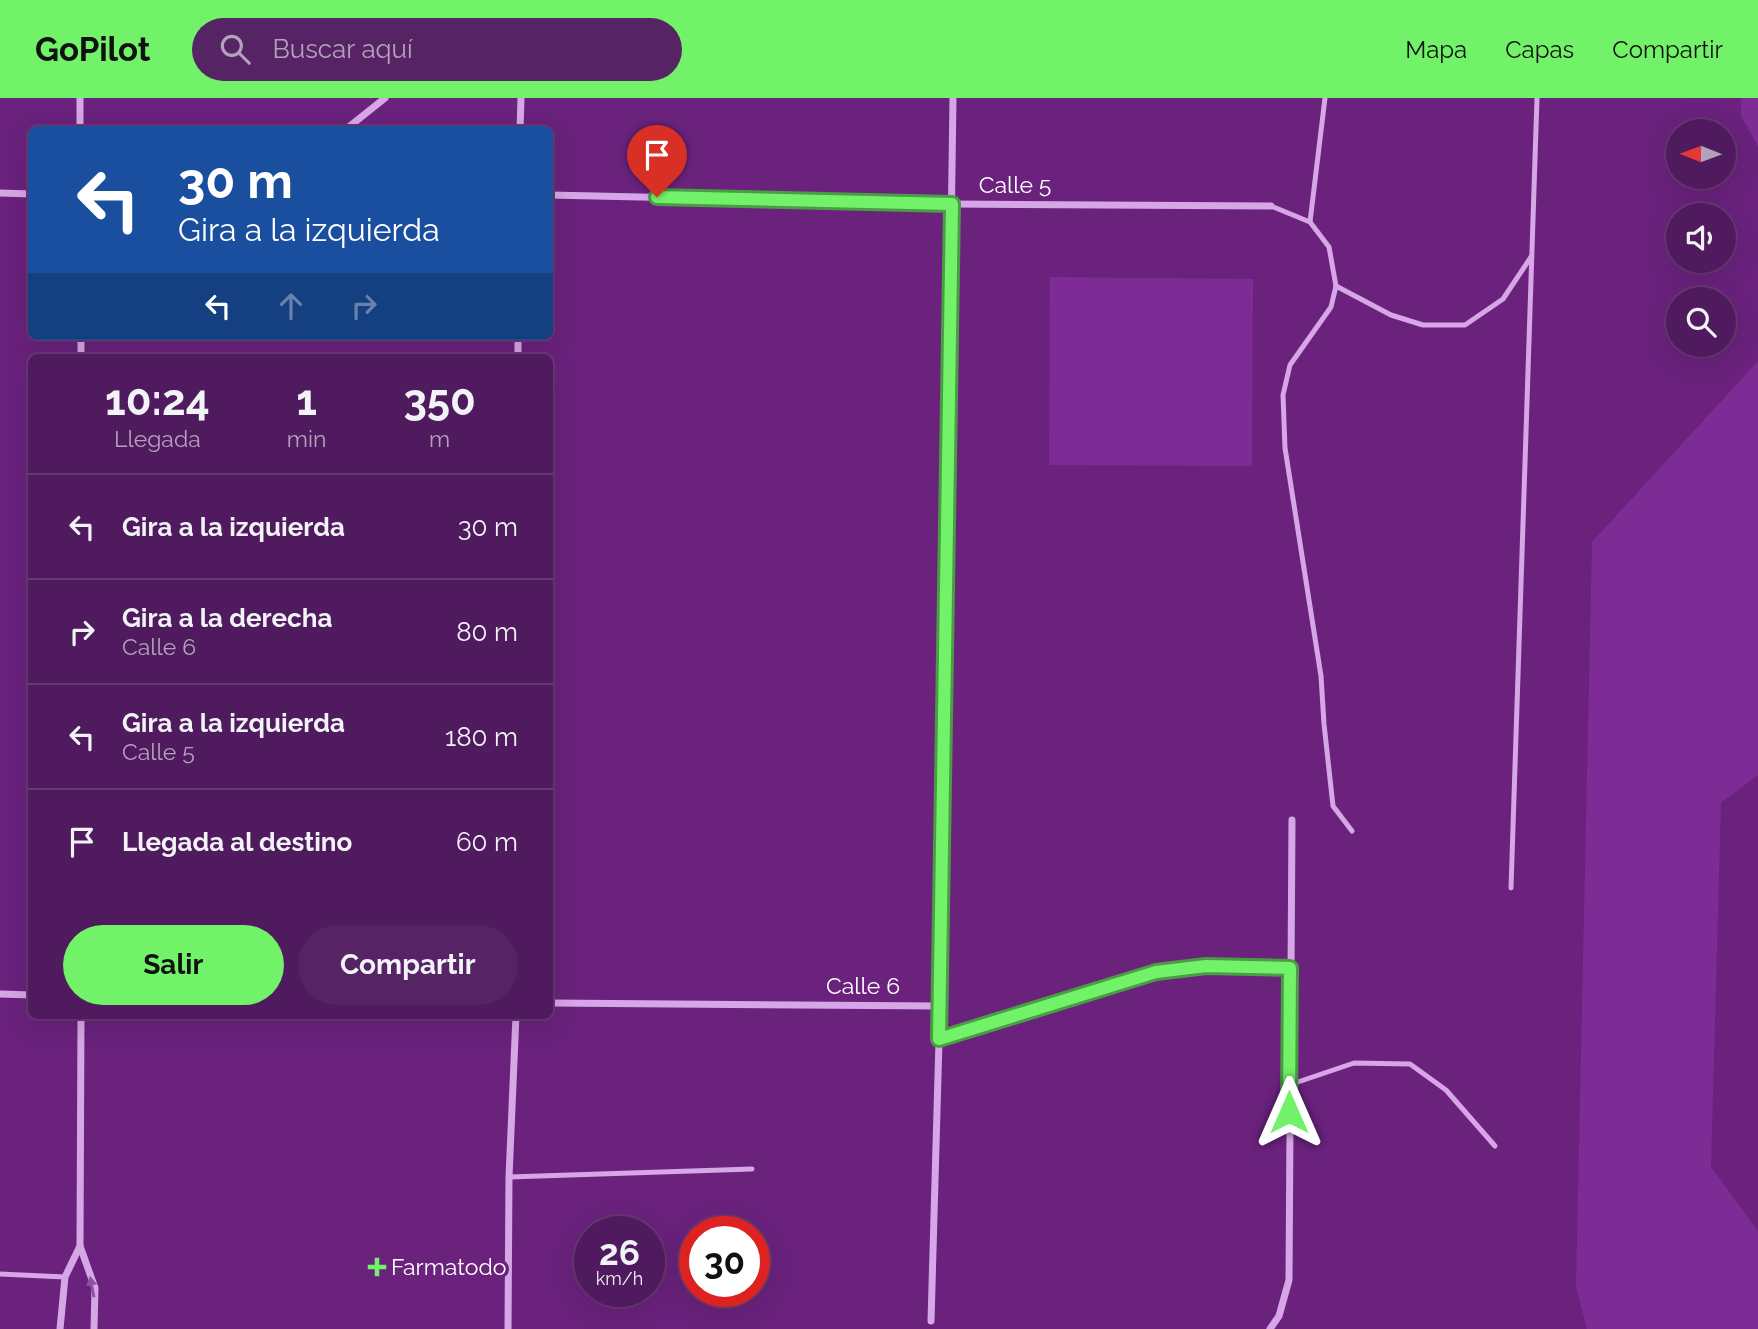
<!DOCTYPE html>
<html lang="es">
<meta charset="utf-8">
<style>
body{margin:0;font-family:Raleway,sans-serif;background:#562364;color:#f1f3f6;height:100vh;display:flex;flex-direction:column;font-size:26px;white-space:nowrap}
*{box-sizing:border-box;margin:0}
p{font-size:23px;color:#b4a1bc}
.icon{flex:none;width:38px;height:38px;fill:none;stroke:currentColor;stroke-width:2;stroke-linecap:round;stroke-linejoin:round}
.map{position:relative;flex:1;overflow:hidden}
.side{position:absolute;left:28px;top:256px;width:525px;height:665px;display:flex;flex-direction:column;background:#501a5e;border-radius:10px;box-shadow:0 7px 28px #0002,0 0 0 2px #673873}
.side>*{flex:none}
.top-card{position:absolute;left:28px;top:28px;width:525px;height:214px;border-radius:10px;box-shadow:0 7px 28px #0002,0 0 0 2px #673873;background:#1a4fa0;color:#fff;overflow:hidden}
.needle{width:46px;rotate:271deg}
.fabs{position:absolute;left:1666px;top:21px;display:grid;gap:14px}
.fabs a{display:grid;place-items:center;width:70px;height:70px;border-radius:50%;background:#501a5e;box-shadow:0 7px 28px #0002,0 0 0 2px #673873;font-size:35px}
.speed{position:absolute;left:574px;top:1118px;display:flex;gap:14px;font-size:35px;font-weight:700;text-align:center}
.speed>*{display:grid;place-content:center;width:91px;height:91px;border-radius:50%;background:#501a5e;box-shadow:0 7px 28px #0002,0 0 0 2px #673873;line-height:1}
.speed small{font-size:18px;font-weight:400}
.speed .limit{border:10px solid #d22;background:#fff;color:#111}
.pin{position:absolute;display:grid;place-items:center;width:60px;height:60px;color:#fff;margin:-72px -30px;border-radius:50% 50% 50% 0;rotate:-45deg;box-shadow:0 0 7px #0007}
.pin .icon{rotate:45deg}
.me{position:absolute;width:77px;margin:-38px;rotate:0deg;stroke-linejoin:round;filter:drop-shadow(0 0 5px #0008)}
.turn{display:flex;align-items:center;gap:24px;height:147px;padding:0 35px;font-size:32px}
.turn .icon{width:91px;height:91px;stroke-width:2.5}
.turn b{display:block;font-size:49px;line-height:60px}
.lanes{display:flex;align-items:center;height:66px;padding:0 35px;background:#0003;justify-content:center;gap:35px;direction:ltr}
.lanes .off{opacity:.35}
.eta{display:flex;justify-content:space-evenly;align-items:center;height:119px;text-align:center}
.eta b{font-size:42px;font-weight:700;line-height:49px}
.action{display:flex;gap:14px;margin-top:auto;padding:14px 35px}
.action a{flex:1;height:80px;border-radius:42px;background:#72f269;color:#111;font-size:28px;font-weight:700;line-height:80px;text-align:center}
.action a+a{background:#562364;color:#f1f3f6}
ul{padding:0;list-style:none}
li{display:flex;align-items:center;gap:21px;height:105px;padding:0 35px;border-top:2px solid #673873}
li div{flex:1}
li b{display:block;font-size:26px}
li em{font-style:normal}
header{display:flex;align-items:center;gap:42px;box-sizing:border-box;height:98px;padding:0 35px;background:#72f269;color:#111}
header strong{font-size:33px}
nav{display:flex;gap:38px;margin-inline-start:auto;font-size:24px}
.search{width:490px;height:63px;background:#562364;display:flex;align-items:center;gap:18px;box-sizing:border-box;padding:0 24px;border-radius:38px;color:#b4a1bc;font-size:26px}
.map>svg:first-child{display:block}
.green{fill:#7d2c95}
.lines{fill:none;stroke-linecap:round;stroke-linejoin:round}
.service{stroke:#d7a6e6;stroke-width:5}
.minor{stroke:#d7a6e6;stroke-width:7}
.oneway{fill:#9050a2}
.route-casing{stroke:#4a9d44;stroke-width:18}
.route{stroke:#72f269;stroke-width:12}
.poi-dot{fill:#72f269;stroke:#6a227d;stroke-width:2.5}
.labels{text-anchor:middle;stroke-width:7;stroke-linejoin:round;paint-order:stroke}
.street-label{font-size:23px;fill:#fff;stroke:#6a227d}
.poi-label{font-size:23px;fill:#fff;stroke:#6a227d;text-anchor:start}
</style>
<header>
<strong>GoPilot</strong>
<div class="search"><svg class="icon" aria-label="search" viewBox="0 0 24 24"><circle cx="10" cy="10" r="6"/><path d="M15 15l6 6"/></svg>Buscar aquí</div>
<nav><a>Mapa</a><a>Capas</a><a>Compartir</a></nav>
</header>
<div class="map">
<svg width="1758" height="1231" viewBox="0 0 1758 1231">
<rect width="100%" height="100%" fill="#6a227d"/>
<!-- green -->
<g class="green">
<path d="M1741 0H1758V48L1741 18Z"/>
<path d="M1050 179 1253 181 1252 368 1049 367Z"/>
<path d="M1758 263V677L1721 705 1711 1069 1758 1133V1231H1587L1576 1189 1592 444Z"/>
</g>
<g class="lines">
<!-- service -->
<g class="service">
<path d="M1271 108 1310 124 1329 149 1336 188 1331 209 1290 267 1283 297 1285 350 1321 578 1324 626 1333 708 1352 733"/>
<path d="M1310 124 1325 0"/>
<path d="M1336 188 1391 217 1423 227H1465L1503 201 1531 159"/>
<path d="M1511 790 1537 0"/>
<path d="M1289 987 1354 965 1410 966 1446 992 1495 1048"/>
<path d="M509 1079 752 1071"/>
<path d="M0 1176 65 1179"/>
</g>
<!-- minor -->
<g class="minor">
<path d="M80 32V0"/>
<path d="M345 32 385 0"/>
<path d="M520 32 521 0"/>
<path d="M0 95 32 96"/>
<path d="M550 97 952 106 1271 108"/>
<path d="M81 238V259"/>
<path d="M518 259V238"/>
<path d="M0 896 32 897"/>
<path d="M550 905 940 908 953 0"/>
<path d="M939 941 1156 874 1206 868 1290 870"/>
<path d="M80 1148 95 1190 94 1231"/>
<path d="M931 1223 940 908"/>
<path d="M60 1231 65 1179 80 1148 81 917"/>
<path d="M508 1231 509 1079 516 917"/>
<path d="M1270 1231 1279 1218 1289 1182 1292 722"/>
</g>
</g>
<!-- one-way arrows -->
<defs><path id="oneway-solid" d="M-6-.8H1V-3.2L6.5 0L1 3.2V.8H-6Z" transform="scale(1.75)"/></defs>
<use class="oneway" href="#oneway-solid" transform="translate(92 1189) rotate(-101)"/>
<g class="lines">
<!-- route casing -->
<g class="route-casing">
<path id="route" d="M657 99 952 106 939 941 1156 874 1206 868 1290 870 1289 1014"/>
</g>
<!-- route -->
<use href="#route" class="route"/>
</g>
<!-- markers -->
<path class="poi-dot" d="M373.5 1158.5h7v7h7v7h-7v7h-7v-7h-7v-7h7z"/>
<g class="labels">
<!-- street labels -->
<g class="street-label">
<text x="1015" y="95">Calle 5</text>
<text x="863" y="896">Calle 6</text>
</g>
<!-- poi labels -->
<g class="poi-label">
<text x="391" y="1177">Farmatodo</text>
</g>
</g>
</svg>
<div class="fabs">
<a><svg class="needle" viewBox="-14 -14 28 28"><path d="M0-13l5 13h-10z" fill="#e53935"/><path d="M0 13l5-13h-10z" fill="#b4a1bc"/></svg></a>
<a><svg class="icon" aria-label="sound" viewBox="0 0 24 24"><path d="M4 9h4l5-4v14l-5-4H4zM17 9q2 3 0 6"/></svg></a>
<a><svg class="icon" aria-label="search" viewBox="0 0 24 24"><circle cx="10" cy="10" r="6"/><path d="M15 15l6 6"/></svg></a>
</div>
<div class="speed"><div>26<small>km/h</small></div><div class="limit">30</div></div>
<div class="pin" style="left:657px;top:99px;background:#d93025"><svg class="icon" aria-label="arrive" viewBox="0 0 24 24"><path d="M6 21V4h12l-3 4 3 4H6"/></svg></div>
<svg class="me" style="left:1289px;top:1014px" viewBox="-20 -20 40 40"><path d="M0-17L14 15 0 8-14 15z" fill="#72f269" stroke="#fff" stroke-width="4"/></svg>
<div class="top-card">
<div class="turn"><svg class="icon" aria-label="left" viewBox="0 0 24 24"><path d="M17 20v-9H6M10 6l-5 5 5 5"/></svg><div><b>30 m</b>Gira a la izquierda</div></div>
<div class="lanes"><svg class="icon" aria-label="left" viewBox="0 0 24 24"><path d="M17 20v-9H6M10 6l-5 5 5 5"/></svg><svg class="icon off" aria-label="ahead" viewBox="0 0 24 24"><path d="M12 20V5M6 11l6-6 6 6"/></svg><svg class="icon off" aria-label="right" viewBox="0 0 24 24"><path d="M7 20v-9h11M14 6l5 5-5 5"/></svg></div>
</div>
<section class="side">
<div class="eta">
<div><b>10:24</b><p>Llegada</p></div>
<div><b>1</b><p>min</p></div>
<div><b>350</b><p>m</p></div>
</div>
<ul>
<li><svg class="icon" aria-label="left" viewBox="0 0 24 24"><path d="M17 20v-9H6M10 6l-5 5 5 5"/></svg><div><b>Gira a la izquierda</b></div><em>30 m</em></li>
<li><svg class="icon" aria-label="right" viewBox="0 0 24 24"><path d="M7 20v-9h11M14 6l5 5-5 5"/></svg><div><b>Gira a la derecha</b><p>Calle 6</p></div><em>80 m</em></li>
<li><svg class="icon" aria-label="left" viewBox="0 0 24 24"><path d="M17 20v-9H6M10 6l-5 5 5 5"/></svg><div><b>Gira a la izquierda</b><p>Calle 5</p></div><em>180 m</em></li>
<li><svg class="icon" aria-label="arrive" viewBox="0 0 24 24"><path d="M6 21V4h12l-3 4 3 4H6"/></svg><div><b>Llegada al destino</b></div><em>60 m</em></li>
</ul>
<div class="action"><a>Salir</a><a>Compartir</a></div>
</section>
</div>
